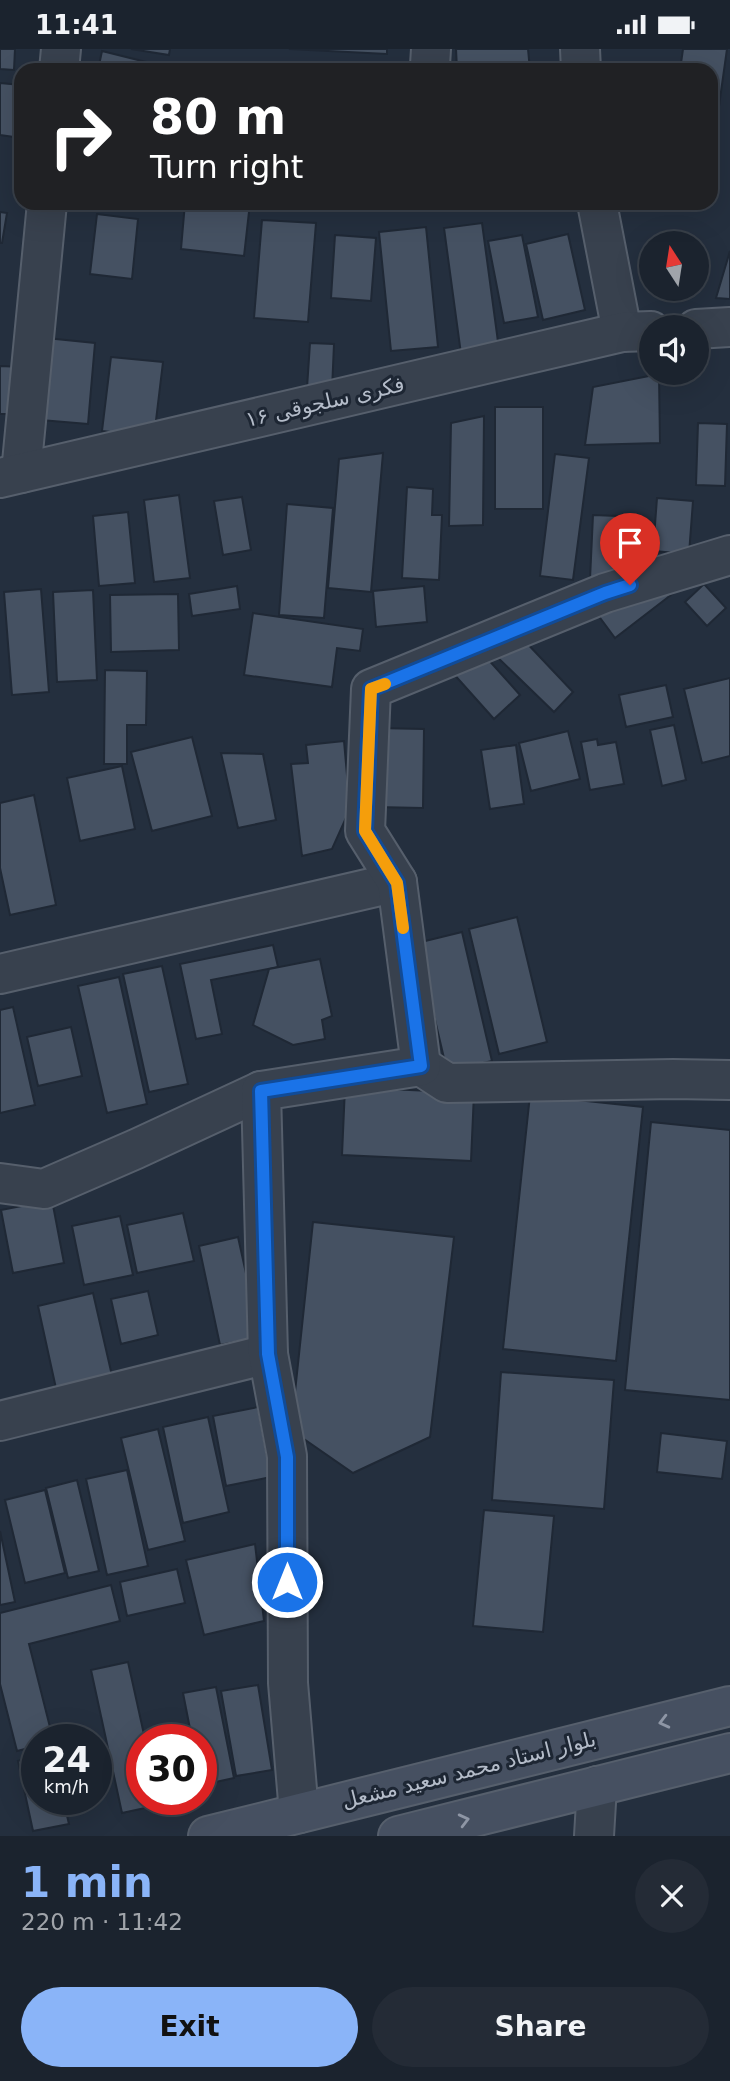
<!DOCTYPE html>
<meta charset="utf-8">
<style>
body{margin:0;font-family:"DejaVu Sans","Noto Sans Arabic",sans-serif;background:#242b36;color:#f1f3f6;height:100vh;display:flex;flex-direction:column;font-size:26px;white-space:nowrap}
*{box-sizing:border-box;margin:0}
p{font-size:23px;color:#a0a4aa}
.icon{flex:none;width:38px;height:38px;fill:none;stroke:currentColor;stroke-width:2;stroke-linecap:round;stroke-linejoin:round}
.map{position:relative;height:1787px;overflow:hidden}
.details{display:flex;flex-direction:column;background:#1b232e;flex:1}
.details>*{flex:none}
.top-card{position:absolute;left:14px;top:14px;width:704px;height:147px;border-radius:21px;box-shadow:0 7px 28px #0002,0 0 0 2px #39404a;background:#202124;color:#fff;overflow:hidden}
.needle{width:46px;rotate:348deg}
.buttons{position:absolute;left:639px;top:182px;display:grid;gap:14px}
.buttons a{display:grid;place-items:center;width:70px;height:70px;border-radius:50%;background:#1b232e;box-shadow:0 7px 28px #0002,0 0 0 2px #39404a;font-size:35px}
.speed{position:absolute;left:21px;top:1675px;display:flex;gap:14px;font-size:35px;font-weight:700;text-align:center}
.speed>*{display:grid;place-content:center;width:91px;height:91px;border-radius:50%;background:#1b232e;box-shadow:0 7px 28px #0002,0 0 0 2px #39404a;line-height:1}
.speed small{font-size:18px;font-weight:400}
.speed .limit{border:10px solid #d22;background:#fff;color:#111}
.pin{position:absolute;display:grid;place-items:center;width:60px;height:60px;color:#fff;margin:-72px -30px;border-radius:50% 50% 50% 0;rotate:-45deg;box-shadow:0 0 7px #0007}
.pin .icon{rotate:45deg}
.me{position:absolute;width:77px;margin:-38px;rotate:0deg;stroke-linejoin:round;filter:drop-shadow(0 0 5px #0008)}
.turn{display:flex;align-items:center;gap:24px;height:147px;padding:0 21px;font-size:32px}
.turn .icon{width:91px;height:91px;stroke-width:2.5}
.turn b{display:block;font-size:49px;line-height:60px}
.round{display:grid;place-items:center;flex:none;width:74px;height:74px;border-radius:37px;background:#242b36}
.headline{display:flex;align-items:center;justify-content:space-between;height:119px;padding:0 21px}
h1{font-size:42px;font-weight:600;line-height:52px;color:#8ab4f8}
.action{display:flex;gap:14px;margin-top:auto;padding:14px 21px}
.action a{flex:1;height:80px;border-radius:42px;background:#8ab4f8;color:#111;font-size:28px;font-weight:600;line-height:80px;text-align:center}
.action a+a{background:#242b36;color:#f1f3f6}
.status{display:flex;justify-content:space-between;align-items:center;height:49px;padding:0 35px;background:#1b232e;direction:ltr}
.status svg{height:19px;fill:currentColor}
.map>svg:first-child{display:block}
.building{fill:#455162;stroke:#1f2835;stroke-width:2}
.lines{fill:none;stroke-linecap:round;stroke-linejoin:round}
.minor-casing{stroke:#565f6c;stroke-width:42}
.secondary-casing{stroke:#565f6c;stroke-width:42}
.minor{stroke:#38414e;stroke-width:38}
.secondary{stroke:#465061;stroke-width:38}
.oneway{stroke:#8e96a5}
.route-casing{stroke:#114b97;stroke-width:18}
.route{stroke:#1a73e8;stroke-width:12}
.slow{stroke:#f59e0b;stroke-width:12}
.labels{text-anchor:middle;stroke-width:6;stroke-linejoin:round;paint-order:stroke}
.street-label{font-size:21px;fill:#b4bcc9;stroke:#1d2633}
</style>
<div class="status"><b>11:41</b><svg viewBox="0 0 49 12"><path d="M0 12V9h3v3zM5 12V6h3v6zM10 12V3h3v9zM15 12V0h3v12zM26 1h20v11H26zM47 4h2v5h-2z"/></svg></div>
<div class="map">
<svg width="730" height="1787" viewBox="0 0 730 1787">
<rect width="100%" height="100%" fill="#242f3e"/>
<!-- building -->
<g class="building">
<path d="M0 0H15L14 21 0 20Z"/>
<path d="M131 0H170L169 6Z"/>
<path d="M289 0H387V5Z"/>
<path d="M456 0H528L530 21H457Z"/>
<path d="M683 0H727L719 57 710 56V21H680Z"/>
<path d="M102 2 178 21H98Z"/>
<path d="M599 14 655 21H598Z"/>
<path d="M0 34 21 36V89L0 86Z"/>
<path d="M185 154H250L244 207 181 200Z"/>
<path d="M0 163 7 164 2 194H0Z"/>
<path d="M97 165 138 170 132 230 90 225Z"/>
<path d="M262 171 316 174 308 273 254 269Z"/>
<path d="M482 174 499 300 461 305 444 179Z"/>
<path d="M426 178 438 298 391 302 379 183Z"/>
<path d="M568 185 585 261 543 271 526 195Z"/>
<path d="M335 186 376 189 371 252 331 249Z"/>
<path d="M522 186 538 268 504 274 488 192Z"/>
<path d="M730 202V250L716 249Z"/>
<path d="M36 288 95 294 88 375 29 370Z"/>
<path d="M310 294 334 295 332 341 307 339Z"/>
<path d="M111 308 163 313 154 388 102 382Z"/>
<path d="M0 317 23 318 22 365H0Z"/>
<path d="M659 325 660 394 585 396 593 338Z"/>
<rect x="495" y="358" width="48" height="102"/>
<path d="M484 367 483 476 449 477 451 374Z"/>
<path d="M698 374 727 375 725 437 696 436Z"/>
<path d="M383 404 371 543 328 539 339 410Z"/>
<path d="M555 405 589 409 573 531 540 527Z"/>
<path d="M407 438 433 440 432 466H442L439 531 402 529Z"/>
<path d="M179 446 190 529 154 533 144 451Z"/>
<path d="M242 448 251 501 223 506 214 452Z"/>
<path d="M657 449 693 452 689 505 653 502Z"/>
<path d="M287 455 333 459 324 569 279 566Z"/>
<path d="M128 463 135 534 99 537 93 467Z"/>
<path d="M593 466 643 468 640 531 590 530Z"/>
<path d="M704 535 726 559 707 577 685 553Z"/>
<path d="M237 537 240 560 192 567 189 545Z"/>
<path d="M424 537 427 573 376 578 373 542Z"/>
<path d="M680 539 615 589 595 562Z"/>
<path d="M41 540 49 643 12 646 4 543Z"/>
<path d="M93 541 97 631 57 633 53 543Z"/>
<path d="M178 545 179 601 111 603 110 546Z"/>
<path d="M253 564 363 580 360 602 337 599 332 638 244 626Z"/>
<path d="M522 589 573 643 554 663 492 603Z"/>
<path d="M486 608 520 646 494 670 452 623Z"/>
<path d="M105 621 147 622 146 676H127V715H104Z"/>
<path d="M730 629V707L702 714 684 640Z"/>
<path d="M666 636 673 668 626 678 619 646Z"/>
<path d="M674 676 686 731 662 737 650 681Z"/>
<path d="M376 679 424 680 423 759 375 758Z"/>
<path d="M568 682 580 730 531 742 519 694Z"/>
<path d="M192 688 212 767 152 782 131 703Z"/>
<path d="M597 690 598 696 616 693 624 735 590 741 581 693Z"/>
<path d="M344 692 350 760 332 800 302 807 291 715 308 714 306 696Z"/>
<path d="M516 696 524 755 490 760 481 701Z"/>
<path d="M221 704 263 705 276 771 238 779Z"/>
<path d="M122 717 135 780 80 792 67 729Z"/>
<path d="M34 746 56 856 10 866 0 819V754Z"/>
<path d="M517 868 547 993 499 1005 469 880Z"/>
<path d="M462 883 492 1012 447 1022 417 894Z"/>
<path d="M273 896 278 918 211 931 222 985 196 990 180 915Z"/>
<path d="M320 910 332 967 322 971 325 990 293 996 253 976 269 920Z"/>
<path d="M162 917 188 1035 149 1043 123 925Z"/>
<path d="M119 928 147 1055 107 1064 78 937Z"/>
<path d="M13 958 35 1056 0 1064V961Z"/>
<path d="M71 978 82 1027 38 1037 27 988Z"/>
<path d="M345 1038 474 1044 471 1112 342 1106Z"/>
<path d="M530 1046 643 1058 616 1312 503 1300Z"/>
<path d="M651 1073 730 1081V1351L625 1341Z"/>
<path d="M52 1151 64 1214 13 1224 1 1161Z"/>
<path d="M183 1164 194 1212 137 1224 127 1176Z"/>
<path d="M120 1167 133 1226 84 1236 72 1177Z"/>
<path d="M313 1173 454 1188 430 1388 353 1424 291 1381Z"/>
<path d="M238 1188 260 1288 220 1296 199 1197Z"/>
<path d="M148 1242 158 1286 121 1295 111 1250Z"/>
<path d="M93 1244 113 1331 57 1344 38 1257Z"/>
<path d="M501 1323 614 1331 604 1460 492 1451Z"/>
<path d="M258 1358 271 1428 226 1437 213 1367Z"/>
<path d="M208 1368 229 1463 183 1474 163 1378Z"/>
<path d="M158 1380 185 1492 148 1501 121 1389Z"/>
<path d="M661 1384 727 1392 722 1430 657 1423Z"/>
<path d="M127 1421 148 1517 107 1526 86 1430Z"/>
<path d="M77 1431 99 1522 68 1529 46 1439Z"/>
<path d="M45 1441 65 1524 25 1534 5 1451Z"/>
<path d="M484 1461 554 1467 543 1583 473 1577Z"/>
<path d="M0 1482 15 1553 0 1556Z"/>
<path d="M255 1495 264 1572 204 1586 186 1511Z"/>
<path d="M177 1520 185 1554 127 1567 120 1533Z"/>
<path d="M111 1536 120 1572 29 1595 53 1690H37V1697L17 1702 0 1635V1564Z"/>
<path d="M128 1613 145 1690H142V1750H158L159 1756 122 1764 91 1621Z"/>
<path d="M258 1636 272 1721 236 1727 221 1642Z"/>
<path d="M216 1638 234 1729 202 1736 201 1690H192L183 1644Z"/>
<path d="M37 1707V1750H63L69 1775 33 1782 18 1712Z"/>
</g>
<g class="lines">
<!-- minor casing -->
<g class="minor-casing">
<g id="minor">
<path d="M580 0 581 21"/>
<path d="M430 16 431 0"/>
<path d="M59 21 61 0"/>
<path d="M597 154 622 283"/>
<path d="M696 280 730 278"/>
<path d="M21 424 47 154"/>
<path d="M0 429 622 283 651 282"/>
<path d="M0 925 397 833"/>
<path d="M421 1017 447 1034 673 1030 730 1031"/>
<path d="M0 1134 44 1140 136 1100 261 1042"/>
<path d="M0 1372 268 1305"/>
<path d="M299 1764 288 1634 287 1407 268 1305 261 1042 421 1017 397 833 365 782 371 640 605 544 730 506"/>
<path d="M594 1787 597 1737"/>
</g>
</g>
<!-- secondary casing -->
<g class="secondary-casing">
<g id="secondary">
<path d="M208 1787 730 1657"/>
<path d="M398 1787 730 1704"/>
</g>
</g>
<!-- minor -->
<use href="#minor" class="minor"/>
<!-- secondary -->
<use href="#secondary" class="secondary"/>
</g>
<!-- one-way arrows -->
<defs><path id="oneway-chevron" d="M-2-3.5L2.5 0L-2 3.5" fill="none" stroke-width="1.6" stroke-linecap="round" stroke-linejoin="round" transform="scale(1.75)"/></defs>
<g class="oneway">
<use href="#oneway-chevron" transform="translate(664 1673) rotate(166)"/>
<use href="#oneway-chevron" transform="translate(464 1771) rotate(-14)"/>
</g>
<g class="lines">
<!-- route casing -->
<g class="route-casing">
<path id="route" d="M287 1533V1408L268 1305 261 1042 421 1017 397 834 365 782 371 640 605 544 630 536"/>
</g>
<!-- route -->
<use href="#route" class="route"/>
<!-- slow -->
<path class="slow" d="M385 635 371 640 365 782 397 834 403 879"/>
</g>
<g class="labels">
<!-- street labels -->
<g class="street-label">
<text transform="translate(325 353) rotate(-13)" y="7">فکری سلجوقی ۱۶</text>
<text transform="translate(469 1721) rotate(-14)" y="7">بلوار استاد محمد سعید مشعل</text>
</g>
</g>
</svg>
<div class="buttons">
<a><svg class="needle" viewBox="-14 -14 28 28"><path d="M0-13l5 13h-10z" fill="#e53935"/><path d="M0 13l5-13h-10z" fill="#a0a4aa"/></svg></a>
<a><svg class="icon" aria-label="sound" viewBox="0 0 24 24"><path d="M4 9h4l5-4v14l-5-4H4zM17 9q2 3 0 6"/></svg></a>
</div>
<div class="speed"><div>24<small>km/h</small></div><div class="limit">30</div></div>
<div class="pin" style="left:630px;top:536px;background:#d93025"><svg class="icon" aria-label="arrive" viewBox="0 0 24 24"><path d="M6 21V4h12l-3 4 3 4H6"/></svg></div>
<svg class="me" style="left:287px;top:1533px" viewBox="-20 -20 40 40"><circle r="17" fill="#1a73e8" stroke="#fff" stroke-width="3"/><path d="M0-11L8 9 0 5-8 9z" fill="#fff"/></svg>
<div class="top-card">
<div class="turn"><svg class="icon" aria-label="right" viewBox="0 0 24 24"><path d="M7 20v-9h11M14 6l5 5-5 5"/></svg><div><b>80 m</b>Turn right</div></div>
</div>
</div>
<section class="details">
<div class="headline"><div><h1>1 min</h1><p>220 m · 11:42</p></div><a class="round"><svg class="icon" aria-label="close" viewBox="0 0 24 24"><path d="M6 6l12 12M18 6L6 18"/></svg></a></div>
<div class="action"><a>Exit</a><a>Share</a></div>
</section>
